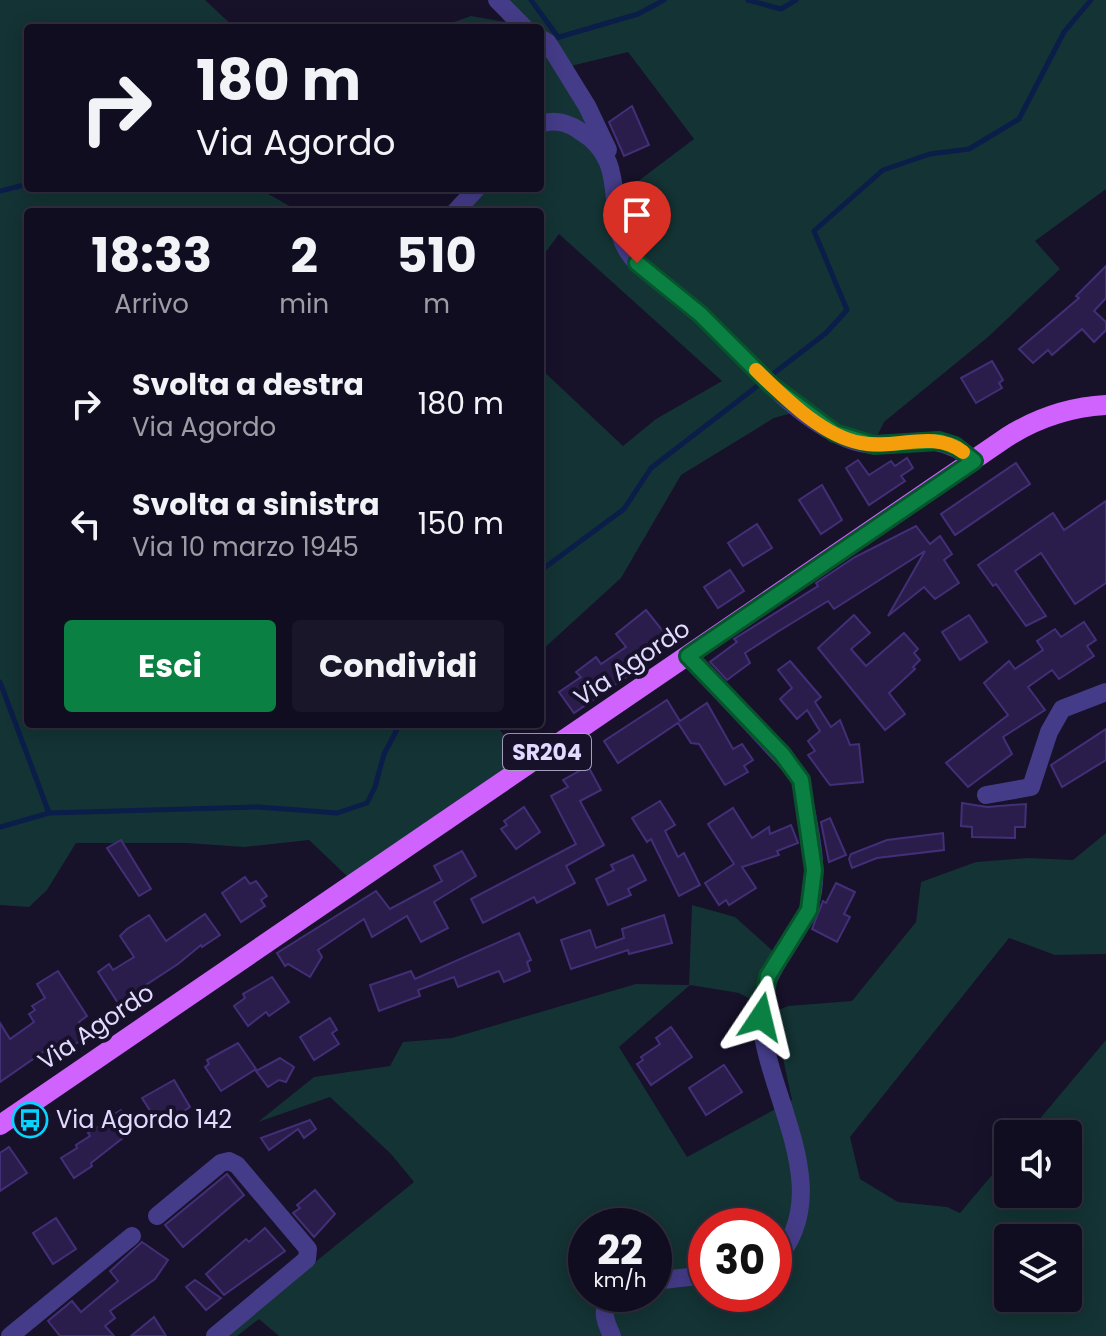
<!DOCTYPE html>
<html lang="it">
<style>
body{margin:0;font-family:Poppins,sans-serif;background:#1a1629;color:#f1f3f6;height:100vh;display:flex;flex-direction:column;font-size:30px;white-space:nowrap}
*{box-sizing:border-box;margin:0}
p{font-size:26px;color:#9c9ca5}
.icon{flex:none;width:44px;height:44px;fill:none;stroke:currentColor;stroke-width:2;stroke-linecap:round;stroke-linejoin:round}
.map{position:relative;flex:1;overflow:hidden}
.details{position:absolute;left:24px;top:208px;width:520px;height:520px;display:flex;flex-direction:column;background:#110d20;border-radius:8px;box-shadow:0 4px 20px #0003,0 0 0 2px #302d3e}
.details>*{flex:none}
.guide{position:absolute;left:24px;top:24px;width:520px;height:168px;border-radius:8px;box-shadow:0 4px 20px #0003,0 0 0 2px #302d3e;background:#110d20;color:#f1f3f6;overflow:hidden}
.controls{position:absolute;left:994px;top:1120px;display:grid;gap:16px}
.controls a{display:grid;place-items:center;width:88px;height:88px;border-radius:8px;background:#110d20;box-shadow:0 4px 20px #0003,0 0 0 2px #302d3e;font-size:40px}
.speed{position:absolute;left:568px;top:1208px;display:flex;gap:16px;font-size:40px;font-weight:700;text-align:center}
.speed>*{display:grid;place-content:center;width:104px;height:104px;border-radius:50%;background:#110d20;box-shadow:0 4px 20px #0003,0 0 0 2px #302d3e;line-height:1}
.speed small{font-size:20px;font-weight:400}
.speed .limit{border:12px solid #d22;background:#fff;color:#111}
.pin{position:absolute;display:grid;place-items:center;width:68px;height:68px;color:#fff;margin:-82px -34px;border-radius:50% 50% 50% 0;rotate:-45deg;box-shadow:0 0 8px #0007}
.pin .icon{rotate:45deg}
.me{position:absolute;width:88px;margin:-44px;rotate:10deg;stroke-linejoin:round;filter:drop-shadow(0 0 6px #0008)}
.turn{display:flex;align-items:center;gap:28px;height:168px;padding:0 40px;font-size:36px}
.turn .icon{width:104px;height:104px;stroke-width:2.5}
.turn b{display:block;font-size:56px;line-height:68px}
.eta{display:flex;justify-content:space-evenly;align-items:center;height:136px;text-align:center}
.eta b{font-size:48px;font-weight:700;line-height:56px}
.primary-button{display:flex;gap:16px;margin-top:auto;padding:16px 40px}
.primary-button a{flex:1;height:92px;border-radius:8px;background:#0b8043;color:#fff;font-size:32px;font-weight:700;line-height:92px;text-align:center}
.primary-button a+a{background:#1a1629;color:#f1f3f6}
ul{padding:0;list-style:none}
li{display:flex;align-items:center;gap:24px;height:120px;padding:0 40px}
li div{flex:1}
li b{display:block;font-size:30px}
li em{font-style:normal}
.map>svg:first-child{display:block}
.green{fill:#143334;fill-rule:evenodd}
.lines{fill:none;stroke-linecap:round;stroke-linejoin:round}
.stream{stroke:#0b1d49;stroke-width:5}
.building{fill:#2a1d4b;stroke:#432f77;stroke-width:2}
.minor{stroke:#453c89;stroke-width:18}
.major{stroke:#d062fe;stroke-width:20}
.route-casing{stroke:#07532c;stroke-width:20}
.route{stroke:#0b8043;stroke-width:14}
.slow{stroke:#f59e0b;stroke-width:14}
.labels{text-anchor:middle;stroke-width:8;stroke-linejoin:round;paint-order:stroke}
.shield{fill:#17112a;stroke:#a49ebf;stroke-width:2}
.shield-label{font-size:22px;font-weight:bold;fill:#e1dbff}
.street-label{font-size:24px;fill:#e1dbff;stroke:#17112a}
.poi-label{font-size:24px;fill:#e1dbff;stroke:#17112a;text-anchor:start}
</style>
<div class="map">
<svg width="1106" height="1336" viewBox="0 0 1106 1336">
<rect width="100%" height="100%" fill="#17112a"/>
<!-- green -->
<g class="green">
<path d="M0 0H205L235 28H28V188H264L263 191 300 212H28V724H495L523 759 350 879 309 840 244 847 187 843H76L47 890 29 907 0 905Z"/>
<path d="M489 0H1106V189L1035 241 1060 269 988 337 884 422 871 449 792 413 774 418 681 475 621 578 540 652V368L623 446 656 419 722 381 559 234 540 260V212H443L465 188H540V28H437L471 16 505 22ZM628 52 694 139 621 194 567 67Z"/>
<path d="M1106 833V954L1055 955 1009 938 850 1137 860 1179 898 1202 947 1207 960 1213 1008 1156V1194H1068V1134H1027L1106 1040V1336H279L259 1319 237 1336H224L414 1182 391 1154 330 1097 258 1122 314 1077 390 1066 403 1042 452 1038 636 984 689 985 692 905 735 917 784 961 771 992 774 1012 788 1006 852 1001 916 922 921 882 976 862 1028 858 1073 860ZM690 985 739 993 773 1012 792 1100 687 1157 619 1047ZM586 1226H654V1294H586ZM706 1226H774V1294H706ZM1008 1238H1068V1298H1008Z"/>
</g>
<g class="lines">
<!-- stream -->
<g class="stream">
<path d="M531 0 558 37"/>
<path d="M748 0 781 9 796 0"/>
<path d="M549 40 638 14 664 0"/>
<path d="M0 191 28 184"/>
<path d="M540 571 624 509 651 468 826 333 847 310 814 231 883 170 930 154 969 149 1019 119 1064 32 1091 0"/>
<path d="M0 682 49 813"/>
<path d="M0 827 49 813 258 807 337 813 367 803 375 787 384 754 400 724"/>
</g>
</g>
<!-- building -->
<g class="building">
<path d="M632 106 649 145 624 156 609 122Z"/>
<path d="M1106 266V298L1094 311 1106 322V330L1094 342 1082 329 1052 355 1048 350 1033 363 1019 349 1079 298 1076 296Z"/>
<path d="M992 361 1003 380 999 383 1002 388 976 403 961 378Z"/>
<path d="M907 458 913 468 901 476 905 481 869 505 846 468 858 460 869 475 891 461 895 466Z"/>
<path d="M1016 463 1030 484 955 535 941 514Z"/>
<path d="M822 485 842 520 821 534 799 500Z"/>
<path d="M1106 501V583L1075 604 1041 553 1015 571 1046 616 1026 626 996 584 993 586 978 565 1053 513 1064 530Z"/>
<path d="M757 524 772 548 743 566 728 543Z"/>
<path d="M916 526 930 544 940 536 952 554 944 560 959 583 935 599 924 587 888 616 925 551 834 609 828 601 779 631 745 653 750 663 727 680 710 662 737 642 734 639 818 586 816 583 855 557Z"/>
<path d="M730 570 744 591 718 608 704 587Z"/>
<path d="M646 610 667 636 630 665 635 671 574 713 559 692 581 677 576 672 596 657 601 664 626 647 616 634Z"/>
<path d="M854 615 870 633 851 649 866 666 904 633 918 649 914 653 920 660 913 667 915 669 889 693 905 714 885 730 818 648Z"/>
<path d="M969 615 987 642 960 660 942 632Z"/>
<path d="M1084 622 1096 640 1087 646 1094 656 1059 679 1052 670 1028 687 1045 710 1003 737 1012 754 968 787 946 763 1008 715 984 683 1009 661 1015 669 1043 650 1037 641 1055 629 1061 637Z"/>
<path d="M790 661 821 697 815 702 831 727 840 720 850 745 859 744 863 782 830 785 808 755 815 751 808 741 820 731 807 710 797 719 780 699 792 688 778 670Z"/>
<path d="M667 700 680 721 707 703 733 749 742 744 753 760 744 766 748 772 725 785 699 744 691 743 678 723 618 763 604 741Z"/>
<path d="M1106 729V760L1062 787 1051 765Z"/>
<path d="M588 766 601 790 580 801 604 845 566 866 575 883 537 903 534 897 483 923 471 899 576 844 551 796 568 787 563 780Z"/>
<path d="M660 801 675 825 665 831 678 857 684 853 700 885 679 896 651 839 647 842 632 818Z"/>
<path d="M962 803 987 807 1026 804 1025 827H1015V838L972 837V827L961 826Z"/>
<path d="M524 807 540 832 516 849 501 829 507 825 504 821Z"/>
<path d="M733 808 752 838 769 827 770 834 791 825 798 843 777 851 779 855 742 867 756 888 729 905 726 900 719 905 705 883 734 864 708 824Z"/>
<path d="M830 818 846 855 829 862 821 822Z"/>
<path d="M943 833 944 850 877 858 852 868 849 859 851 854 887 840Z"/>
<path d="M121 840 151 889 139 896 107 848Z"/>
<path d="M462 851 476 876 434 902 448 928 421 942 407 916 372 937 364 919 318 950 322 957 310 977 288 964 285 966 277 953 376 891 390 909 442 881 434 866Z"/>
<path d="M633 855 646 880 628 889 631 895 608 905 596 879 614 870 611 865Z"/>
<path d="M245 877 250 884 256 881 267 896 261 900 265 906 241 922 222 893Z"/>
<path d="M836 883 855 892 844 914 850 917 837 942 812 929 823 901 826 903Z"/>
<path d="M205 914 220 935 202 947 201 945 178 964 118 1003 98 972 109 964 113 970 134 957 120 936 127 929 149 915 166 941Z"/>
<path d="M664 915 672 943 629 954 628 950 571 969 561 940 590 930 596 948 624 938 622 929Z"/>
<path d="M519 933 531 960 527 962 530 971 504 982 499 971 458 987 454 977 418 990 420 996 379 1011 370 985 411 971 415 979Z"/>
<path d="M58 971 87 1016 79 1022 88 1036 58 1055 52 1046 0 1082V1023L10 1039 34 1022 29 1014 35 1010 32 1006 45 998 37 984Z"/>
<path d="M272 977 289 1002 269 1016 266 1012 248 1026 234 1006 245 998 243 994Z"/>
<path d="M330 1018 337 1030 332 1033 339 1044 314 1060 300 1037Z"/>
<path d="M671 1027 692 1057 651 1085 637 1064 643 1060 641 1057 660 1044 656 1038Z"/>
<path d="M238 1043 256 1069 221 1091 205 1067 209 1064 207 1060Z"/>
<path d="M280 1058 294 1067 286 1082 279 1080 268 1087 256 1071Z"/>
<path d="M724 1065 742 1092 706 1115 689 1088Z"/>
<path d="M174 1080 190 1107 160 1126 142 1098Z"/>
<path d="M121 1110 133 1130 91 1163 92 1166 74 1178 61 1158 77 1148 76 1145 90 1136 88 1133 103 1124 101 1122Z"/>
<path d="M310 1120 316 1129 304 1138 298 1129 269 1150 261 1138Z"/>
<path d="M9 1147 27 1173 0 1191V1153Z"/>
<path d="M227 1174 244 1195 183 1247 165 1225Z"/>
<path d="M315 1190 335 1214 314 1237 293 1213 300 1208 297 1205Z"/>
<path d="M56 1218 76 1249 53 1264 33 1233Z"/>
<path d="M265 1228 285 1251 224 1295 206 1274 246 1239 249 1242Z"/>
<path d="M142 1242 168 1260 155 1279 110 1311 115 1318 105 1326 114 1336H60L48 1321 72 1301 81 1312 118 1281 110 1271Z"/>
<path d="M195 1280 221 1298 206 1310 186 1287Z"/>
<path d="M154 1317 166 1336H131Z"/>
</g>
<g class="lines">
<!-- minor -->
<g class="minor">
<path d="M497 0 525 28"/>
<path d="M540 38 548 43 587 106 608 150"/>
<path d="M540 124C555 119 567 122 580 131 637 165 596 224 638 264 657 282 679 296 699 314 744 354 790 416 847 439 897 459 924 420 974 461"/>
<path d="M455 212 477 188"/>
<path d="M688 656 796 772 801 780C806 819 823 869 809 907 795 946 759 972 761 1017 764 1093 840 1191 774 1262"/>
<path d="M986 795 1031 787 1049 732 1062 709 1106 692"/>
<path d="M157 1216 221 1163 229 1161 237 1165 308 1249 307 1259 215 1336"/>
<path d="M654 1281 706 1275"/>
<path d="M10 1336 132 1236"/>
<path d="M612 1336C605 1321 599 1307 614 1294"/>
</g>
<!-- major -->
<path class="major" d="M0 1125 1007 437C1037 418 1070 407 1106 405"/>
</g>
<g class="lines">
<!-- route casing -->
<g class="route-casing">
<path id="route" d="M637 263 700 314 771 385 835 433 874 445 939 441 955 446 974 461 688 656 782 754 801 780 814 870 809 910 768 976 761 1017"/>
</g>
<!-- route -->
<use href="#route" class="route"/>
<!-- slow -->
<path class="slow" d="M756 370C784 397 822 436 861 443 896 450 933 429 963 452"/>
</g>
<!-- icons -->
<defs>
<g id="bus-ring" transform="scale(1.8)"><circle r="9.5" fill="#17112a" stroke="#08d3fe" stroke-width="1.5"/><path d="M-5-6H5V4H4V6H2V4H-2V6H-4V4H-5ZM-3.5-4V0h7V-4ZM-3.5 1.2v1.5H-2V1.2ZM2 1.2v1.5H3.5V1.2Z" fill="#08d3fe"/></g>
</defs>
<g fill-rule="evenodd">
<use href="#bus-ring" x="30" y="1120"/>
</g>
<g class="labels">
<!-- shield labels -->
<rect class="shield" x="503" y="734" width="88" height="36" rx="6"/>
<g class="shield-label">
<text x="547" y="760">SR204</text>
</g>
<!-- street labels -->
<g class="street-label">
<text transform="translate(632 663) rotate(-34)" y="8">Via Agordo</text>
<text transform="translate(96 1027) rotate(-34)" y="8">Via Agordo</text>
</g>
<!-- poi labels -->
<g class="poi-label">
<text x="56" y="1128">Via Agordo 142</text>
</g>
</g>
</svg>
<div class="controls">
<a><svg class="icon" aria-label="sound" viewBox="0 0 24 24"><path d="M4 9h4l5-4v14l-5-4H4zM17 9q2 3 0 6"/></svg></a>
<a><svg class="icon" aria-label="layers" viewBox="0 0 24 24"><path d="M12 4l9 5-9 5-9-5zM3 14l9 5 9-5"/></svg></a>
</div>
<div class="speed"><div>22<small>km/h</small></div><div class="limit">30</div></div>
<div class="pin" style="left:637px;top:263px;background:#d93025"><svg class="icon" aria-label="arrive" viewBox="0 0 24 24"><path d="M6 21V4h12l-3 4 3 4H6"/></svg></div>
<svg class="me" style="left:761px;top:1017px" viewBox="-20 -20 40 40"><path d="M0-17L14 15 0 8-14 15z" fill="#0b8043" stroke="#fff" stroke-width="4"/></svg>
<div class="guide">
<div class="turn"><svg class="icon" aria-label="right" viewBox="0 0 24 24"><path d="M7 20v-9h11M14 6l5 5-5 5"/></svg><div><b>180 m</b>Via Agordo</div></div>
</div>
<section class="details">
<div class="eta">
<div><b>18:33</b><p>Arrivo</p></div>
<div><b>2</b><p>min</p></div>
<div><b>510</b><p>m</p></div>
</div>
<ul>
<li><svg class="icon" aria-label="right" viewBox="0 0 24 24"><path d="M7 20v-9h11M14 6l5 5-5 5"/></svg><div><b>Svolta a destra</b><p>Via Agordo</p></div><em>180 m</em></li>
<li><svg class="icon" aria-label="left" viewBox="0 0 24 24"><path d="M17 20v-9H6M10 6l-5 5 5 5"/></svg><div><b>Svolta a sinistra</b><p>Via 10 marzo 1945</p></div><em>150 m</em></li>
</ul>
<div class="primary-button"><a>Esci</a><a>Condividi</a></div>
</section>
</div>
